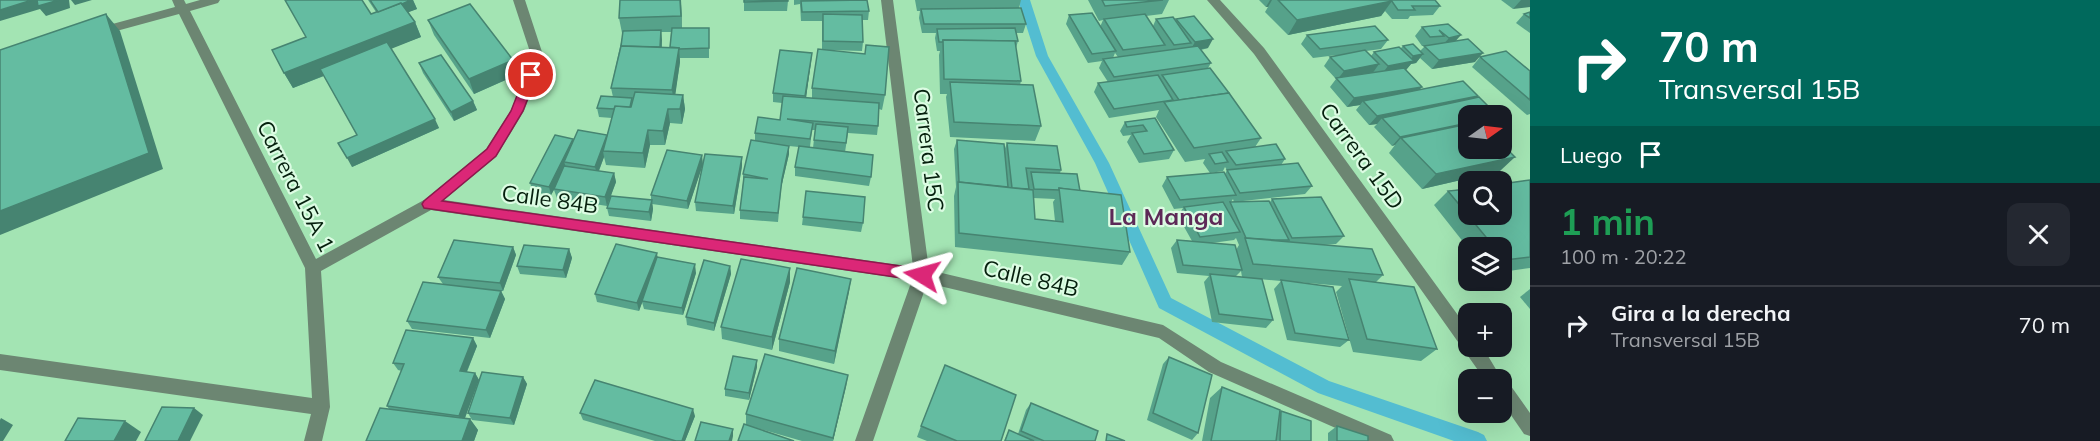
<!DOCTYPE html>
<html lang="es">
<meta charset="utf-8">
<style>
body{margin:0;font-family:Mulish,sans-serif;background:#242831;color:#f1f3f6;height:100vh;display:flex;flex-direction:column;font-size:22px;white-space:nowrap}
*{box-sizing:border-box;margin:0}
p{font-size:20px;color:#9ea1a6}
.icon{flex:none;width:33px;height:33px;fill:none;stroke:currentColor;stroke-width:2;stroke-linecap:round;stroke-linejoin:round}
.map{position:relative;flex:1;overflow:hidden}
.drawer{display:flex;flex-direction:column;background:#171b24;width:570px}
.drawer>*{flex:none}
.guide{background:#00695c;color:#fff;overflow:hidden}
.needle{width:39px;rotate:76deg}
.tools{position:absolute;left:1458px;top:105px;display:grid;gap:12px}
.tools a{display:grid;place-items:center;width:54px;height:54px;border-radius:12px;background:#171b24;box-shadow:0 6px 24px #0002;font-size:30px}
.pin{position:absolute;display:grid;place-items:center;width:51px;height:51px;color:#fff;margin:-26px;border:3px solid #fff;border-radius:50%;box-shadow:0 2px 6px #0007}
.me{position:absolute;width:66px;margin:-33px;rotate:278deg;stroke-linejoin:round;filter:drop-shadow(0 0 4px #0008)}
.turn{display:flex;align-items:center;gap:21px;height:126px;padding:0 30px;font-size:27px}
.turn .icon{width:78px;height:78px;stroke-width:2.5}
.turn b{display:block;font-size:42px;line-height:51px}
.then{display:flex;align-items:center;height:57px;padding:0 30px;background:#0003;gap:12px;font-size:22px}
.round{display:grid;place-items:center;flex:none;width:63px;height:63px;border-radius:12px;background:#242831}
.headline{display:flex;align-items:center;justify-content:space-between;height:102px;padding:0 30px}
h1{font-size:36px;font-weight:700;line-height:45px;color:#1e9e55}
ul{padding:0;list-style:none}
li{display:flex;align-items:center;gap:18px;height:78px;padding:0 30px;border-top:2px solid #363941}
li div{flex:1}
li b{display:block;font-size:22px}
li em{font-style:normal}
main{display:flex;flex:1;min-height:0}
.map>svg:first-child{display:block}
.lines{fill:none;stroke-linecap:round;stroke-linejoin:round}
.stream{fill:#53bdd1;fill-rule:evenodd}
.minor{fill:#6c8672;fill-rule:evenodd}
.wall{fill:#56a28a;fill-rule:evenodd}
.shaded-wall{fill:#468471}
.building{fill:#64bca1;stroke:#468471;stroke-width:1.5}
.route{fill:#db2777;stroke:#8e194d;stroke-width:1.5}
.labels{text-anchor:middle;stroke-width:4.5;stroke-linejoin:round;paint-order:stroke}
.street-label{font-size:22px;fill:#051f0d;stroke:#dcfce3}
.neighbourhood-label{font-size:24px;font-weight:bold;fill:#5d2957;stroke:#dcfce3}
</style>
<main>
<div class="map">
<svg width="1530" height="441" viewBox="0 0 1530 441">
<rect width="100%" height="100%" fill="#a3e4b3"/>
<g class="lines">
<!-- stream -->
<path class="stream" d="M1018 0H1030L1048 56 1109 163 1171 298 1329 381 1478 432 1484 435 1487 441H1454L1318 393 1159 308 1095 163 1036 56Z"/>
<!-- minor -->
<g class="minor">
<path d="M172 0H184L186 4 200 0H220L218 3 190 11 316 259 424 200 486 149 511 110 532 58 513 0H525L544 58 524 111 496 157 444 200 913 267 881 0H893L929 270 1163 325 1221 362 1391 435 1394 441H1365L1209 372 1159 338 927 283 873 441H855L912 280 431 210 321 271 330 407 322 441H304L311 414 0 370V354L312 398 305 268 179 14 98 36 92 32 94 29 175 7Z"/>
<path d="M1207 0H1220L1264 48 1468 329V346H1482L1503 381 1508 382 1530 413V436L1524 434 1502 402V380H1485L1254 54Z"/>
</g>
</g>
<!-- wall -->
<g class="wall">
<path d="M368 0H413L417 9 408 12 415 22 421 37 391 48 439 128 352 167 357 135 324 76 293 88 284 73 376 12Z"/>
<path d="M681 0 682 28H709V58H680V62L675 94 683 95 685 109 682 124 670 123 665 145H650L645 168 606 165 604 157 599 171 614 173 616 182 607 206 557 198 554 190 551 195 533 192 530 183 573 139 574 141 607 135 612 118 599 117 597 108 613 97 611 88 623 33H622L619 18ZM661 32H671L670 47H662Z"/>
<path d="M744 0 788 1 787 11H744Z"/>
<path d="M794 0H865L869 11 868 20H862L863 42 862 51 829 50 885 95 882 110 879 109 878 126 877 135 848 133 845 152 871 177 869 186 795 176V167L799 147 789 146V154L781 188 778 222 740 219V210L743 183V174L755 141V133L780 120 782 103 773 102V93L812 53 806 98H812V88L822 50V21H801L800 4 794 5ZM812 130H815L813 148 810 147Z"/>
<path d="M915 0H1021L1019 8 1026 24 1023 33H1016L1018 41 1016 48 1021 81 1020 85 1041 126 1035 141 950 137 946 97 947 94H940L939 55 940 51H937L935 38 936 33H922L919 18 920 11H917Z"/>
<path d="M1088 0H1169L1162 14 1146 16 1153 26 1156 19 1175 20 1176 19 1208 48 1201 50 1211 63 1208 68 1261 138 1255 147 1285 159 1281 165 1312 186 1305 194 1234 202 1233 199 1231 202H1270L1272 199 1344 236 1336 244 1323 245 1383 275 1376 282 1437 349 1421 361 1353 352 1336 292 1342 286 1285 281 1349 340 1340 347 1287 340 1274 289 1281 281 1247 278 1273 320 1266 328 1212 322 1204 282 1209 276 1177 273 1171 248 1177 240 1192 241 1178 216 1183 208 1174 209 1162 186 1167 177 1225 174 1227 170 1225 167 1223 171 1210 173 1203 163 1205 159 1185 162 1156 117 1159 110 1109 118 1094 92 1098 83 1108 82 1099 68 1102 61 1088 63 1066 24 1069 15 1100 27 1103 20 1099 21ZM1115 53 1118 57 1113 58ZM1236 238 1239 245 1236 250 1212 243 1234 240ZM1241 271 1242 277 1236 276Z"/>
<path d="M1259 0H1435L1440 6 1433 15 1410 16 1408 19H1392L1385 11 1381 16 1288 35 1265 12 1268 7H1266Z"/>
<path d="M1501 0H1530L1513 9Z"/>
<path d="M1530 12V33L1516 23 1524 14Z"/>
<path d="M428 20 517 75 474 94 434 35Z"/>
<path d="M1448 24 1456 41 1475 62 1432 69 1420 58 1416 63 1411 64 1406 70 1420 90 1476 98 1468 116 1500 171 1422 189 1389 153 1395 145 1392 146 1374 127 1377 124 1369 125 1356 110 1360 105 1347 107 1330 87 1336 79 1324 66 1330 57 1337 55 1313 58 1301 44 1307 35 1388 40 1381 49 1366 51 1371 56 1374 52 1401 48 1403 46 1420 51 1425 46H1422L1415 36 1422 27Z"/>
<path d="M1480 57 1530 71V114L1527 115 1472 67Z"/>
<path d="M419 63 473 101 477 110 454 121 423 73Z"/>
<path d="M1155 118 1174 150 1169 159 1139 163 1127 142 1131 135 1123 136 1120 131 1125 122Z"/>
<path d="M957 140 1004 151 1007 143 1061 170 1060 173 1080 191 1130 252 1122 265 955 247 954 196 956 187 954 149ZM1033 198 1055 199 1053 202 1055 221 1035 219Z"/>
<path d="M703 164 688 209 652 204 653 209 651 221 609 216 607 208 651 200V195Z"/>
<path d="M742 166 734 214 696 211 695 202Z"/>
<path d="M1530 180V268L1502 272V248H1468L1434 205 1448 191Z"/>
<path d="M803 217 863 223 861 232 802 225Z"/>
<path d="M513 247 516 255 503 291H501L505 299 490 338 412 329 407 321 443 284 438 277Z"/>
<path d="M569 249 572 258 566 278 520 274 517 266Z"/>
<path d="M657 257 696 273 683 315 644 309 642 302 639 311 597 302 595 294Z"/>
<path d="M730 266 731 274 714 331 687 325 686 317Z"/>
<path d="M790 268V282L772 350 722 339 721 327Z"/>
<path d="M851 279 834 364 779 351V339Z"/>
<path d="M1530 289V309L1520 297Z"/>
<path d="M473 338 477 346 467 372 475 373 479 380 465 418 470 419 478 430 474 441H366L389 409 387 406 402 371 398 370 393 363Z"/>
<path d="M1169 357 1198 433 1192 440 1147 420 1163 364Z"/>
<path d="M757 360V367L749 400 725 396V389Z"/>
<path d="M848 375 833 441H802L746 425V414Z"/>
<path d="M523 377 527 384 514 425 472 420 468 413Z"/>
<path d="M1222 387 1280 412 1281 411 1311 441H1202L1210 398Z"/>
<path d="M1031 403 1095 441H1004L1009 430 1018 434 1026 410Z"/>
<path d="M580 413 695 416 685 441H655L583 420Z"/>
<path d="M921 426 1001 441H927L917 437Z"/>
<path d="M1337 426 1368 441H1328V433Z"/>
</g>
<!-- shaded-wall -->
<g class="shaded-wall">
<path d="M32 0H69L70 8 46 16 40 9 0 21V10Z"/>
<path d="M71 0H92L75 5Z"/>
<path d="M411 0H413L417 9 383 22 378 13Z"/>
<path d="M680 0H681L682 31 681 16Z"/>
<path d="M1270 0H1272L1268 7H1266Z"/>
<path d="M1521 0H1530V7L1513 9Z"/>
<path d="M1392 1 1381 16 1288 35 1297 20Z"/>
<path d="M106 14 120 31 163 169 0 235V211Z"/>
<path d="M415 22 421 37 293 88 284 73Z"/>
<path d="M661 30 662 40 661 56 660 47Z"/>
<path d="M1461 35 1453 44 1441 47 1449 38Z"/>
<path d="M1213 39 1208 48 1190 51 1195 42Z"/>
<path d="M679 48 680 62 674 104 672 90Z"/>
<path d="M812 53 811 62 805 105V96Z"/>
<path d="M1483 53 1475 62 1432 69 1439 60Z"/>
<path d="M1423 54 1416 63 1411 64 1406 70 1381 75 1388 66 1409 62 1413 56Z"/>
<path d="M513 60 517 75 474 94 469 79Z"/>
<path d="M1379 64 1372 74 1337 80 1344 71Z"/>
<path d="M1422 87 1414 96 1363 101 1360 105 1347 107 1354 98Z"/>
<path d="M683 95 685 109 682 124 680 109Z"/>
<path d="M1478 96 1470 105 1382 118 1377 124 1369 125 1377 116Z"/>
<path d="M473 101 477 110 454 121 451 112Z"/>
<path d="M668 109 670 123 665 145 663 131Z"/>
<path d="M435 119 439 128 352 167 347 158Z"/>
<path d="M1468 123V130L1401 138 1395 145 1392 146 1400 137Z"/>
<path d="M648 130 650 145 645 168 643 153Z"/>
<path d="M607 135 603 151 604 157 597 175 595 167Z"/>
<path d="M573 139 575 148 564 162 566 167 551 195 549 187Z"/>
<path d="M789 146V154L781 188 778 222 782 179Z"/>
<path d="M702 155 703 164 688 209 687 201Z"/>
<path d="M742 157V166L734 214 733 206Z"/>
<path d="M1515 157 1500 171 1422 189 1436 174Z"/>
<path d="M614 173 616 182 607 206 605 197Z"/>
<path d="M652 200 653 209 651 221 649 212Z"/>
<path d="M513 247 516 255 503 291 500 283Z"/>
<path d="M569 249 572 258 566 278 563 270Z"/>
<path d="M657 253 658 261 639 311 637 303Z"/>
<path d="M695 264 696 273 683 315 682 308Z"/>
<path d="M730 266 731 274 714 331V323Z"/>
<path d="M790 268V282L772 350V337Z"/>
<path d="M851 279 849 292 834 364 835 351Z"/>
<path d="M501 291 505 299 490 338 486 330Z"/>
<path d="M473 338 477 346 464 378 460 371Z"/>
<path d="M757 360V367L749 400V393Z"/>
<path d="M475 373 479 380 463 423 459 416Z"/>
<path d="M848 375 846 387 833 441V438Z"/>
<path d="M523 377 527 384 514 425 510 418Z"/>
<path d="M194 408 203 415 190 441H178Z"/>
<path d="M693 409 695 416 685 441H682Z"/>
<path d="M1 418 13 425 3 441H0V420Z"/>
<path d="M470 419 478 430 474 441H462Z"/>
<path d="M125 421 141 432 136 441H114Z"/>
<path d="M733 429V436L732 441H729Z"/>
</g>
<!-- building -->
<g class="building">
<path d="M0 0H32L0 10Z"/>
<path d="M37 0H59L38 6Z"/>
<path d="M285 0H362L371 14 401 3 415 22 284 73 272 50 306 37Z"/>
<path d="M370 0H411L402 4 401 3 378 12Z"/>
<path d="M620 0H680L681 16 619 18Z"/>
<path d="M744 0H788V1L744 2Z"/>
<path d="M867 0 869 11 802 12 801 1Z"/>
<path d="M1102 0H1163L1105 6Z"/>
<path d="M1278 0H1391L1392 1 1297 20Z"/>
<path d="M1391 0H1435L1440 6H1412L1415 10H1398Z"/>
<path d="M470 4 513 60 469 79 428 20Z"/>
<path d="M1021 8 1026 24H924L921 9Z"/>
<path d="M1530 12V18L1524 14Z"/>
<path d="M1092 13 1116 51 1092 54 1069 15Z"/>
<path d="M106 14 149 153 0 211V50Z"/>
<path d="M823 14 862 15 863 42 823 41Z"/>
<path d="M1145 14 1165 45 1123 50 1104 19Z"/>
<path d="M1194 16 1213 39 1195 42 1176 19Z"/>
<path d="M1173 17 1191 43 1174 45 1156 19Z"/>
<path d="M1448 24 1461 35 1449 38 1439 30 1444 36 1430 37 1422 27Z"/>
<path d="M1375 26 1388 40 1320 49 1307 35Z"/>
<path d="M672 28H709V48L679 49V48L670 47Z"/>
<path d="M1015 28 1018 41 943 40V42H939L937 29Z"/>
<path d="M661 30 660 47 621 46 623 31Z"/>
<path d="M1468 39 1483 53 1439 60 1424 46Z"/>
<path d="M943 40 1015 41 1021 81 944 79Z"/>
<path d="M387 42 435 119 347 158 338 143 357 135 320 69Z"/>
<path d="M1413 44 1423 54 1413 56 1403 46Z"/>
<path d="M866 45 889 47 885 95 812 88 818 49 865 54Z"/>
<path d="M621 46 679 48 672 90 611 88Z"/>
<path d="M1198 46 1211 63 1114 77 1103 59Z"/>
<path d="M1399 47 1414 61 1388 66 1374 52Z"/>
<path d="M780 50 812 53 805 96 773 93Z"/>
<path d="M1365 50 1379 64 1344 71 1330 57Z"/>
<path d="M1506 51 1530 71V100L1480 57Z"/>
<path d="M441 55 473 101 451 112 419 63Z"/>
<path d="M1210 68 1229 93 1179 100 1162 75Z"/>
<path d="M1404 68 1422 87 1354 98 1336 78Z"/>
<path d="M1158 75 1173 100 1114 109 1098 83Z"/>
<path d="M1463 81 1478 96 1377 116 1363 101Z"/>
<path d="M950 82 1033 85 1041 126 954 122Z"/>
<path d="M635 92 683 95 680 109H668L663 131 648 130 643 153 603 151 615 106 631 107Z"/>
<path d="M1229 93 1261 138 1194 148 1164 102Z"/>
<path d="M601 96 632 98 630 107 615 106 614 109 597 108Z"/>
<path d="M783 96 879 103 878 126 787 119 813 123 810 139 755 133 758 117 780 120Z"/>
<path d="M1479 97 1498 116H1468V123L1400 137 1382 118Z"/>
<path d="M1155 118 1174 150 1144 154 1132 133 1147 131 1143 125 1127 127 1125 122Z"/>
<path d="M816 124 848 127 846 143 814 140Z"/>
<path d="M1468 124V148H1502V144L1515 157 1436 174 1401 138Z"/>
<path d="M578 130 607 135 595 167 564 162Z"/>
<path d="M555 135 573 139 549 187 530 183Z"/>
<path d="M751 140 789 146 782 179 778 213 740 210 744 177 768 179 743 174Z"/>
<path d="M957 140 1004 144 1008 187 959 182Z"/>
<path d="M1007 143 1057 146 1061 170 1026 168 1029 189 1012 188Z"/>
<path d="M1276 144 1285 159 1236 165 1226 151Z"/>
<path d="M799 146 873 155 871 177 795 167Z"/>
<path d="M667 150 702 155 687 201 651 195Z"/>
<path d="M1222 152 1228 162 1215 164 1209 154Z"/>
<path d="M705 154 742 157 733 206 695 202Z"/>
<path d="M1298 163 1312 186 1240 193 1227 170Z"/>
<path d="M564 166 614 173 605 197 554 189Z"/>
<path d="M1031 172 1077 174 1080 191 1059 188V190L1034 189Z"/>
<path d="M1224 172 1236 195 1180 200 1167 177Z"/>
<path d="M1530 180V257L1505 260 1502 256V248H1495L1448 191 1468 189V214H1502V184Z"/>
<path d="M958 182 1033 190 1035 219 1063 222 1059 188 1121 195 1130 252 959 233Z"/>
<path d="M806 191 865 197 863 223 803 217Z"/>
<path d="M611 196 652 200 649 212 607 208Z"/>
<path d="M1321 197 1344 236 1292 238 1272 199Z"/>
<path d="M1269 201 1289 240H1275L1246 238 1230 202Z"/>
<path d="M1223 202 1240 232 1200 237 1184 207Z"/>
<path d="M1245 238 1372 249 1383 275 1253 264Z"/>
<path d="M454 240 513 247 500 283 438 277Z"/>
<path d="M1177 240 1235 245 1242 270 1183 265Z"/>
<path d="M616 244 657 253 637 303 595 294Z"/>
<path d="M524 245 569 249 563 270 517 266Z"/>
<path d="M657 257 695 264 682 308 642 301Z"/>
<path d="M741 259 790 268 772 337 721 327Z"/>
<path d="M704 260 730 266 714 323 686 317Z"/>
<path d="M797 268 851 279 835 351 779 339Z"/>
<path d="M1210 274 1262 279 1273 320 1219 314Z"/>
<path d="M1349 279 1414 287 1437 349 1367 339Z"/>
<path d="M1281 280 1333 287 1349 340 1295 333Z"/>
<path d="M423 282 501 291 486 330 407 321Z"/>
<path d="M406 330 473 338 460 371 475 373 459 416 387 406 404 364 393 363Z"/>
<path d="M765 354 848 375 833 438 746 414Z"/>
<path d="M733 356 757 360 749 393 725 389Z"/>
<path d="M1169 357 1212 375 1198 433 1153 413Z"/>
<path d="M945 365 1016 395 1001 441H957L921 426Z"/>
<path d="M482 372 523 377 510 418 468 413Z"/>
<path d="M595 380 693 409 682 441H676L580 413Z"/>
<path d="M1222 387 1280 410 1276 441H1211Z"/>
<path d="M1031 403 1098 431 1095 441H1044L1021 431Z"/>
<path d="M162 407 194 408 178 441H145Z"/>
<path d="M380 408 470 419 462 441H366Z"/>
<path d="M1281 411 1311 421V441H1280Z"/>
<path d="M78 418 125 421 114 441H65Z"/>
<path d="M701 422 733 429 729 441H695Z"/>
<path d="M744 424 794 441H738Z"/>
<path d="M1337 426 1368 436V441H1337Z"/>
<path d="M1009 430 1034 441H1005Z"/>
<path d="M1107 434 1125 441H1106Z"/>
</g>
<!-- route -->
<path class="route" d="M531 71 537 75 523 111 496 156 442 201 922 269 927 271 929 275 927 279 922 281 424 208 422 204 424 201 487 149 511 111 525 75Z"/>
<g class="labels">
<!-- street labels -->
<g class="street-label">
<text transform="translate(929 150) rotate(83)" y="8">Carrera 15C</text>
<text transform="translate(1362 156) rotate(54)" y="8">Carrera 15D</text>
<text transform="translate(296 186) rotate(63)" y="8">Carrera 15A 1</text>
<text transform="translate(550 199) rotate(8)" y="8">Calle 84B</text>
<text transform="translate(1031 278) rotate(13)" y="8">Calle 84B</text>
</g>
<!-- neighbourhood labels -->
<g class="neighbourhood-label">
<text x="1166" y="225">La Manga</text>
</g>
</g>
</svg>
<div class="tools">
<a><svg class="needle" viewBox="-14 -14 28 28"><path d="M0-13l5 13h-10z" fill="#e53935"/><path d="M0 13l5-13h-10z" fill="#9ea1a6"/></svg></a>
<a><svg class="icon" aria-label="search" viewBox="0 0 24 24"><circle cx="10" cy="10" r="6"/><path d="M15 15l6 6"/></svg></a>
<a><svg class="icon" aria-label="layers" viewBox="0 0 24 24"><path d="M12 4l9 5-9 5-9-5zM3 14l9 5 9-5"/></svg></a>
<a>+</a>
<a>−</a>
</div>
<div class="pin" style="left:531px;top:75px;background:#d93025"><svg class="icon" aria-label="arrive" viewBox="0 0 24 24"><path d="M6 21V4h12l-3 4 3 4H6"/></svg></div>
<svg class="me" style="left:922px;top:275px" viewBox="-20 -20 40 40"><path d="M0-17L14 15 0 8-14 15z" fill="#db2777" stroke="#fff" stroke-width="4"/></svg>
</div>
<section class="drawer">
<div class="guide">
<div class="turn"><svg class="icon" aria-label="right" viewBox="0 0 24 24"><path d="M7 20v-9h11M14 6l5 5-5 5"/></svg><div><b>70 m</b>Transversal 15B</div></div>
<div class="then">Luego<svg class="icon" aria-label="arrive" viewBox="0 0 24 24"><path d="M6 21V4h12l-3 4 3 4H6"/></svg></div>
</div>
<div class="headline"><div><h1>1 min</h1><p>100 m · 20:22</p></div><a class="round"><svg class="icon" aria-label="close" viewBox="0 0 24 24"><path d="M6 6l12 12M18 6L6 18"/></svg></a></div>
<ul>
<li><svg class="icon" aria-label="right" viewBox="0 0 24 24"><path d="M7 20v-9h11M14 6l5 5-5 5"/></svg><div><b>Gira a la derecha</b><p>Transversal 15B</p></div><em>70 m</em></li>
</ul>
</section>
</main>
